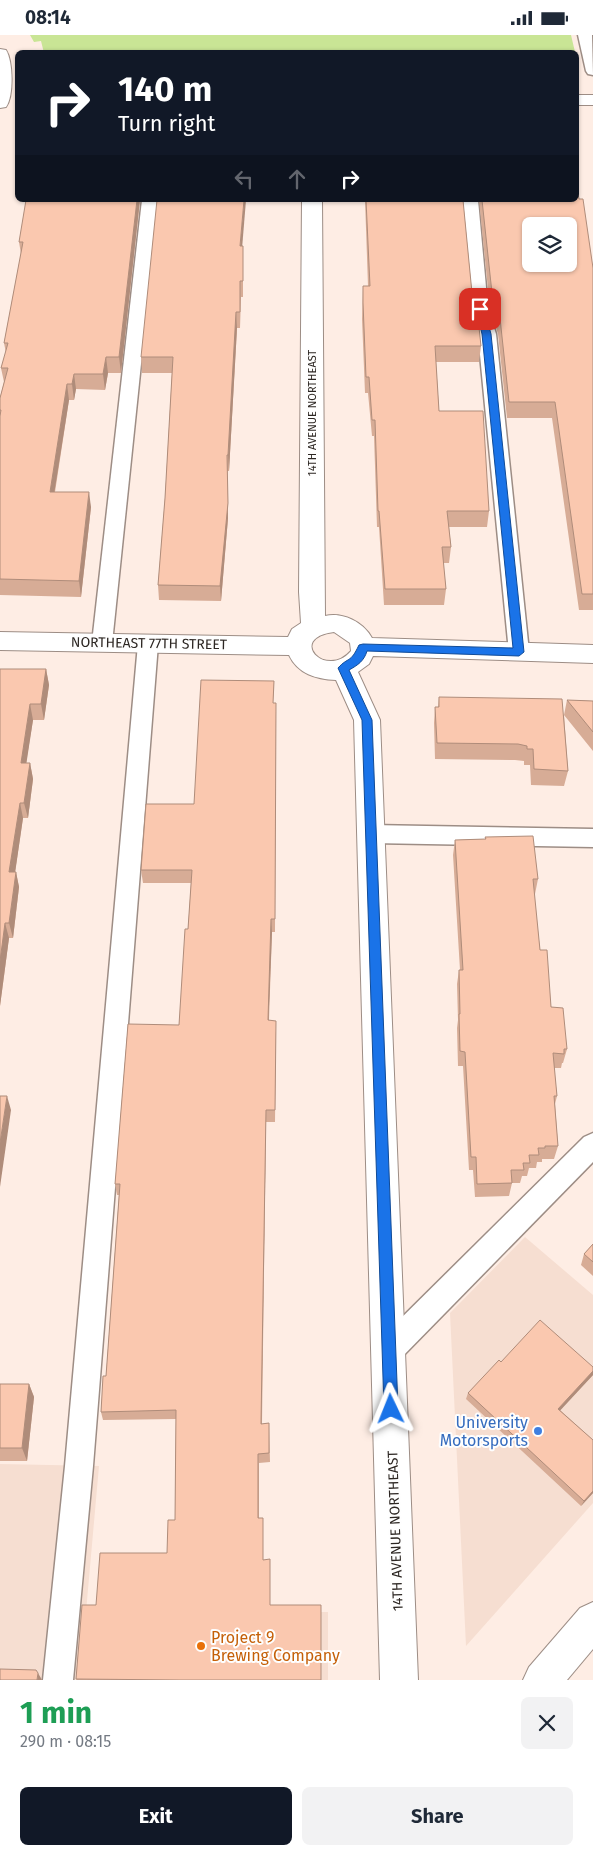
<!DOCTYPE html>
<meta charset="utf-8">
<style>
body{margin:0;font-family:"Fira Sans",sans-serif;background:#f2f2f3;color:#1f2937;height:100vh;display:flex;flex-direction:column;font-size:19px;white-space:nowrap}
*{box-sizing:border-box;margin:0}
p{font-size:16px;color:#747a83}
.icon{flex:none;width:28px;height:28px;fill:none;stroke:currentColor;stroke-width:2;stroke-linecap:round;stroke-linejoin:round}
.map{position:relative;height:1645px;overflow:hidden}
.side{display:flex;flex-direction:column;background:#fff;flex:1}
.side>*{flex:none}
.guide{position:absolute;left:15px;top:15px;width:564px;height:152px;border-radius:8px;box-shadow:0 1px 4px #0004;background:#111827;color:#fff;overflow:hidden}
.controls{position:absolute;left:522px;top:182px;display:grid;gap:10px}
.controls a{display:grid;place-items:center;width:55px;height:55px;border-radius:8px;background:#fff;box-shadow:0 1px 4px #0004;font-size:25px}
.pin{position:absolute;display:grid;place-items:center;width:42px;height:42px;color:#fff;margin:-21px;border-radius:10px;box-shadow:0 2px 8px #0006}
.me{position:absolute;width:55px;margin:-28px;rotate:358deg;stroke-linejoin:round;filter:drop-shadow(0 0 4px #0008)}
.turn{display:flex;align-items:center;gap:18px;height:105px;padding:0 20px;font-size:22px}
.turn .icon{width:65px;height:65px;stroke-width:2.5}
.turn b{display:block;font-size:35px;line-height:42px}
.lanes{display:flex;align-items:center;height:48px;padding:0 20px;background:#0003;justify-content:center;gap:25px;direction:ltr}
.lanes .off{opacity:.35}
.round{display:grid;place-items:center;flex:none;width:52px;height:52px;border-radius:8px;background:#f2f2f3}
.head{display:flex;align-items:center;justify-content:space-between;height:85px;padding:0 20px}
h1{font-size:30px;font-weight:700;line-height:38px;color:#1e9e55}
.cta{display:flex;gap:10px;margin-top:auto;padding:10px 20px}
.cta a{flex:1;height:58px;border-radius:8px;background:#111827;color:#fff;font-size:20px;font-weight:700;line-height:58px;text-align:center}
.cta a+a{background:#f2f2f3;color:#1f2937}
.status{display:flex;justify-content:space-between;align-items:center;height:35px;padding:0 25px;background:#fff;direction:ltr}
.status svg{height:14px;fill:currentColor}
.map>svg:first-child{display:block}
.built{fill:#f6ded1}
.green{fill:#c9e595}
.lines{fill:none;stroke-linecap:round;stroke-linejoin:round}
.service-casing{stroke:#9d8d85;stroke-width:3}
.minor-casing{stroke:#9d8d85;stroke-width:2}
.secondary-casing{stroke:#9d8d85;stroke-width:2}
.primary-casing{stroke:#9d8d85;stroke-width:2}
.service{fill:#fff;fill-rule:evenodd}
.minor{fill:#fff;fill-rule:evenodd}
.secondary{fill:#fff;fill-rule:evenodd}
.primary{fill:#fff;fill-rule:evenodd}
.wall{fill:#d7ac96}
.shaded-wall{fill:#af8c7a}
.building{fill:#fac8af;stroke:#af8c7a;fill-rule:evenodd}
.route{fill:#1a73e8;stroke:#114b97}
.shop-dot{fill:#3f7fe0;stroke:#fefefe;stroke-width:2}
.food-dot{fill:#e8710a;stroke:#fefefe;stroke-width:2}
.labels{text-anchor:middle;stroke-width:4;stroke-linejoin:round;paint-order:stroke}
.far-street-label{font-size:11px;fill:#2c2622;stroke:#fefefe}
.street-label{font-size:14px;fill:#2c2622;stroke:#fefefe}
.near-shop-label{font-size:16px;fill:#366cbe;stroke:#fefefe;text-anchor:end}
.near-food-label{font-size:16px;fill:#c56008;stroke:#fefefe;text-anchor:start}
</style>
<div class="status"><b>08:14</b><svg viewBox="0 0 49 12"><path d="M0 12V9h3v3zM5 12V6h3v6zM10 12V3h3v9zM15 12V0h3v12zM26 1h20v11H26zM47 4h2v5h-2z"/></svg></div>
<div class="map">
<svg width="593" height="1645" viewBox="0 0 593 1645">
<rect width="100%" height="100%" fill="#feede4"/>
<!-- built -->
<g class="built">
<path d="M525 1202 593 1260V1468L466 1611 450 1278Z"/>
<path d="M0 1429 99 1431 86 1577H328V1645H0Z"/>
</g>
<!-- green -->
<path class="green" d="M30 0H571L575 17 44 18 41 6 34 7Z"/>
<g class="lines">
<!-- service casing -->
<g class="service-casing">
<g id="service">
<path d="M578 0H592L593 40 588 39 586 36Z"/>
<path d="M142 165H158L112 608 109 613 102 615 95 613 92 608Z"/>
<path d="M462 165H478L488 274 496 299 529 617 526 622 519 624 512 622 509 617 478 299 472 274Z"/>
<path d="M148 602 155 604 158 609 93 1431 73 1645H43L65 1431 138 609 141 604Z"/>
<path d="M371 790 593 794V812L371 808 363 805 360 799 363 793Z"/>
<path d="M593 1098V1127L399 1325 389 1329 379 1325 375 1315 379 1305 584 1102Z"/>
</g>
</g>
<!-- minor casing -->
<g class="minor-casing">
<path id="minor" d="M302 165H322L325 581C343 577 363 587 372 603L593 610V628L373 621 369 629 358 637 380 685 418 1645H380L354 685 336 645C316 644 298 639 289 620L0 615V597L288 602 292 594 301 588 299 557ZM334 597 350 608 351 616C326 645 286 603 334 597Z"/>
</g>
<!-- secondary casing -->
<g class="secondary-casing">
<g id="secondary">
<path d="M0 14 6 15C13 26 14 61 6 72L0 73Z"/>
<rect x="576" y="60" width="17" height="10"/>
</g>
</g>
<!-- primary casing -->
<g class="primary-casing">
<path id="primary" d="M593 1567V1614L567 1645H523L529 1632 580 1573Z"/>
</g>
<!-- service -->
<use href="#service" class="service"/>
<!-- minor -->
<use href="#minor" class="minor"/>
<!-- secondary -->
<use href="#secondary" class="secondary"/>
<!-- primary -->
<use href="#primary" class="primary"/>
</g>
<!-- wall -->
<g class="wall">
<path d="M579 164 593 233V575H579L552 383H507L498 299 490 274 479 165H576Z"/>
<path d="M140 165 121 338H108L105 355 76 354 74 365H69L55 457 91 472 81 562 0 560V363L4 347 1 333 6 318 4 308 21 219 19 207Z"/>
<path d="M365 165H463L472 258 481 311 479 327H436L439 376 489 476 487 492H449L451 512 449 528H443L446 554 444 570H384L379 492H377L374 401H372L368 358H365L362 284 363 251H368Z"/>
<path d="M242 211H243V262H241L240 293H237L229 436H227L228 483 221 566 159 565 158 550 165 463 172 338H142L141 322Z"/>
<path d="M0 634H46L49 650 44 685H33L26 728H30L33 744 28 783H23L15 837H16L19 852 13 903H9L0 971Z"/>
<path d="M274 646 273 668 276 681 275 897H272L269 985 276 998 275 1087H266L262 1389 269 1388 270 1427 259 1428V1483H263V1525L270 1570 321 1645H77L76 1644 96 1570 167 1518 175 1485 176 1384 103 1385 101 1377 106 1341 119 1160H117L115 1149 179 990 188 894 191 848H143L141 835 194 769Z"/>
<path d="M439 662 564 680 567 665 593 666V716L564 680 568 736 564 751 531 750 530 730H524V726L515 725 435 724 434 688 435 672H438Z"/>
<path d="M485 802 538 844 535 859H534L540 915 551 972 567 1014 563 1028H562L561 1033H554L557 1061 555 1069 558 1111 554 1124H542V1127H537L536 1133H529L527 1141H522L520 1148H512L509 1161 475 1162 473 1135H469L463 1031H458L457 993 458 985 457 949 459 935H460L453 820 455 805 485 804Z"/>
<path d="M593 1209V1241L581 1230 584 1219Z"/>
<path d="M501 1327 593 1340 560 1375 593 1405V1458L581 1471 466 1364 468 1358Z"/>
<path d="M0 1349H29L34 1362 27 1426H0Z"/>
</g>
<!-- shaded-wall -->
<g class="shaded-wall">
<path d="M137 165H140L121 338 119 322Z"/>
<path d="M244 165H246L241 226 240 211Z"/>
<path d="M236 277 237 293 229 436 228 420Z"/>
<path d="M106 322 108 338 105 355 103 339Z"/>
<path d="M74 339 76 354 74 365 72 349Z"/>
<path d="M67 349 69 365 52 472 50 457Z"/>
<path d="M227 420 228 483 221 566 220 551Z"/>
<path d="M89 457 91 472 81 562 79 546Z"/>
<path d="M46 634 49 650 44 685 41 669Z"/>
<path d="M30 669 33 685 24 744 21 728Z"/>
<path d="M30 728 33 744 28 783 24 768Z"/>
<path d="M20 768 23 783 13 852 9 837Z"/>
<path d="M16 837 19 852 13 903 9 888Z"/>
<path d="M271 884 272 897 268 997V985Z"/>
<path d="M5 888 9 903 0 971V926Z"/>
<path d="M7 1061 11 1075 0 1152V1108Z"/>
<path d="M266 1075V1087L261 1398V1389Z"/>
<path d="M593 1336V1340L556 1380 558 1374Z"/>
<path d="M29 1349 34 1362 27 1426 22 1413Z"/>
<path d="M593 1456V1458L581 1471 584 1466Z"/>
<path d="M38 1638 42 1645H37Z"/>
</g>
<!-- building -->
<g class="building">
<path d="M576 148 579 164H583L593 233V559H582L555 367H509L500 283 492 258 482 165H576ZM531 191H569V229H531Z"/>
<path d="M26 165H137L119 322H106L103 339H74L72 349H67L50 457H89L79 546 0 544V381L1 375H0V363L8 333H1L8 308H4L23 207H19Z"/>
<path d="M157 165H244L240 211H243V246H240V277H236L228 420H227L228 468 220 551 158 550 165 463 173 322H141Z"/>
<path d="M366 165H463L472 258 478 283 481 311H435L439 376H483L489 476H447L451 512H442L446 554H385L379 476H378L375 385H372L369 342H366L363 268V251H370Z"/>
<path d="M0 634H46L41 669H30L21 728H30L24 768H20L9 837H16L9 888H5L0 926Z"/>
<path d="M201 645 274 646 273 668H276L275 884H271L268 985 276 986 275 1075H266L261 1389 269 1388V1418L258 1419V1483H263V1525L270 1524V1570H321V1645H180L76 1644 82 1570H96L100 1518H167L168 1485H175L176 1375 101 1377 103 1341H106L120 1149H115L128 989 179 990 185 894H188L192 835H141L146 769H194Z"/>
<path d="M439 662 562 664 568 736 534 734 533 714H527V711L518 709 437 708 435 672H439Z"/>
<path d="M567 665 593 666V697Z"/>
<path d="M533 801 538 844H533L540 915H547L551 972 563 973 567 1014H564V1019L553 1018 557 1061H554L558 1111H545V1113H538L539 1120H529L530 1128H523L524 1135H511L512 1148 477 1149 476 1122H471L465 1017 460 1016 459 979H460L459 935H463L455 805 486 804 485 802Z"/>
<path d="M0 1061H7L0 1108Z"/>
<path d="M593 1209V1227L584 1219Z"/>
<path d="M540 1285 593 1332V1336L558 1374 593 1405V1456L584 1466 468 1358 499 1325 501 1327Z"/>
<path d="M0 1349H29L22 1413H0Z"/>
<path d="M0 1634 36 1635 38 1638 37 1645H0Z"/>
</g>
<!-- route -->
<path class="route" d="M477 272 484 274 491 299 524 617 519 621 367 616C364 626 358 630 349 635L372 685 398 1374 396 1379 391 1381 386 1379 384 1374 362 685 338 633C349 621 350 629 359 610L363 609 513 613 482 299 476 274Z"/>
<!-- markers -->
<circle class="shop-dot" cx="538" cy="1396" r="5"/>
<circle class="food-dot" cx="201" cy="1611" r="5"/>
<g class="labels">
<!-- far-street labels -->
<g class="far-street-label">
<text transform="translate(312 378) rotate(-90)" y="4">14TH AVENUE NORTHEAST</text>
</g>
<!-- street labels -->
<g class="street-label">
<text transform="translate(149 608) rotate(1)" y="5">NORTHEAST 77TH STREET</text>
<text transform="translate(395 1496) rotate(-92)" y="5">14TH AVENUE NORTHEAST</text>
</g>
<!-- near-shop labels -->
<g class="near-shop-label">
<text x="528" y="1393">University<tspan x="528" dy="18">Motorsports</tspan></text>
</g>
<!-- near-food labels -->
<g class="near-food-label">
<text x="211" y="1608">Project 9<tspan x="211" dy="18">Brewing Company</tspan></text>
</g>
</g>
</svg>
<div class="controls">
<a><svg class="icon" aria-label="layers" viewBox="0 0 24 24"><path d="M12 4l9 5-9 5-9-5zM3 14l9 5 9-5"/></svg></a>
</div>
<div class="pin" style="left:480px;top:274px;background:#d93025"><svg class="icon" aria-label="arrive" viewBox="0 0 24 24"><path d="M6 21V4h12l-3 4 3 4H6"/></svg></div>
<svg class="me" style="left:391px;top:1374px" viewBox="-20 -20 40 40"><path d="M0-17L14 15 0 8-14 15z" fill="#1a73e8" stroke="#fff" stroke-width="4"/></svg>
<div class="guide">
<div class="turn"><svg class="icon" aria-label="right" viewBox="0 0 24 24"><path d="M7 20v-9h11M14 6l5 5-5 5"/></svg><div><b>140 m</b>Turn right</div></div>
<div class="lanes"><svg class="icon off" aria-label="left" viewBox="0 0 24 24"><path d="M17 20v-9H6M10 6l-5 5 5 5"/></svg><svg class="icon off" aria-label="ahead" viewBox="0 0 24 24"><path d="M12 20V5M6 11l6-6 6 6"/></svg><svg class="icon" aria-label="right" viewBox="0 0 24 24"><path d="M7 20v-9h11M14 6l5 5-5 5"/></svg></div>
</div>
</div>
<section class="side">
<div class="head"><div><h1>1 min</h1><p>290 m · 08:15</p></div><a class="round"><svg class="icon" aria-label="close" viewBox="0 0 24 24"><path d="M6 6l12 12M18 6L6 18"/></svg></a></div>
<div class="cta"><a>Exit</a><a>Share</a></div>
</section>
